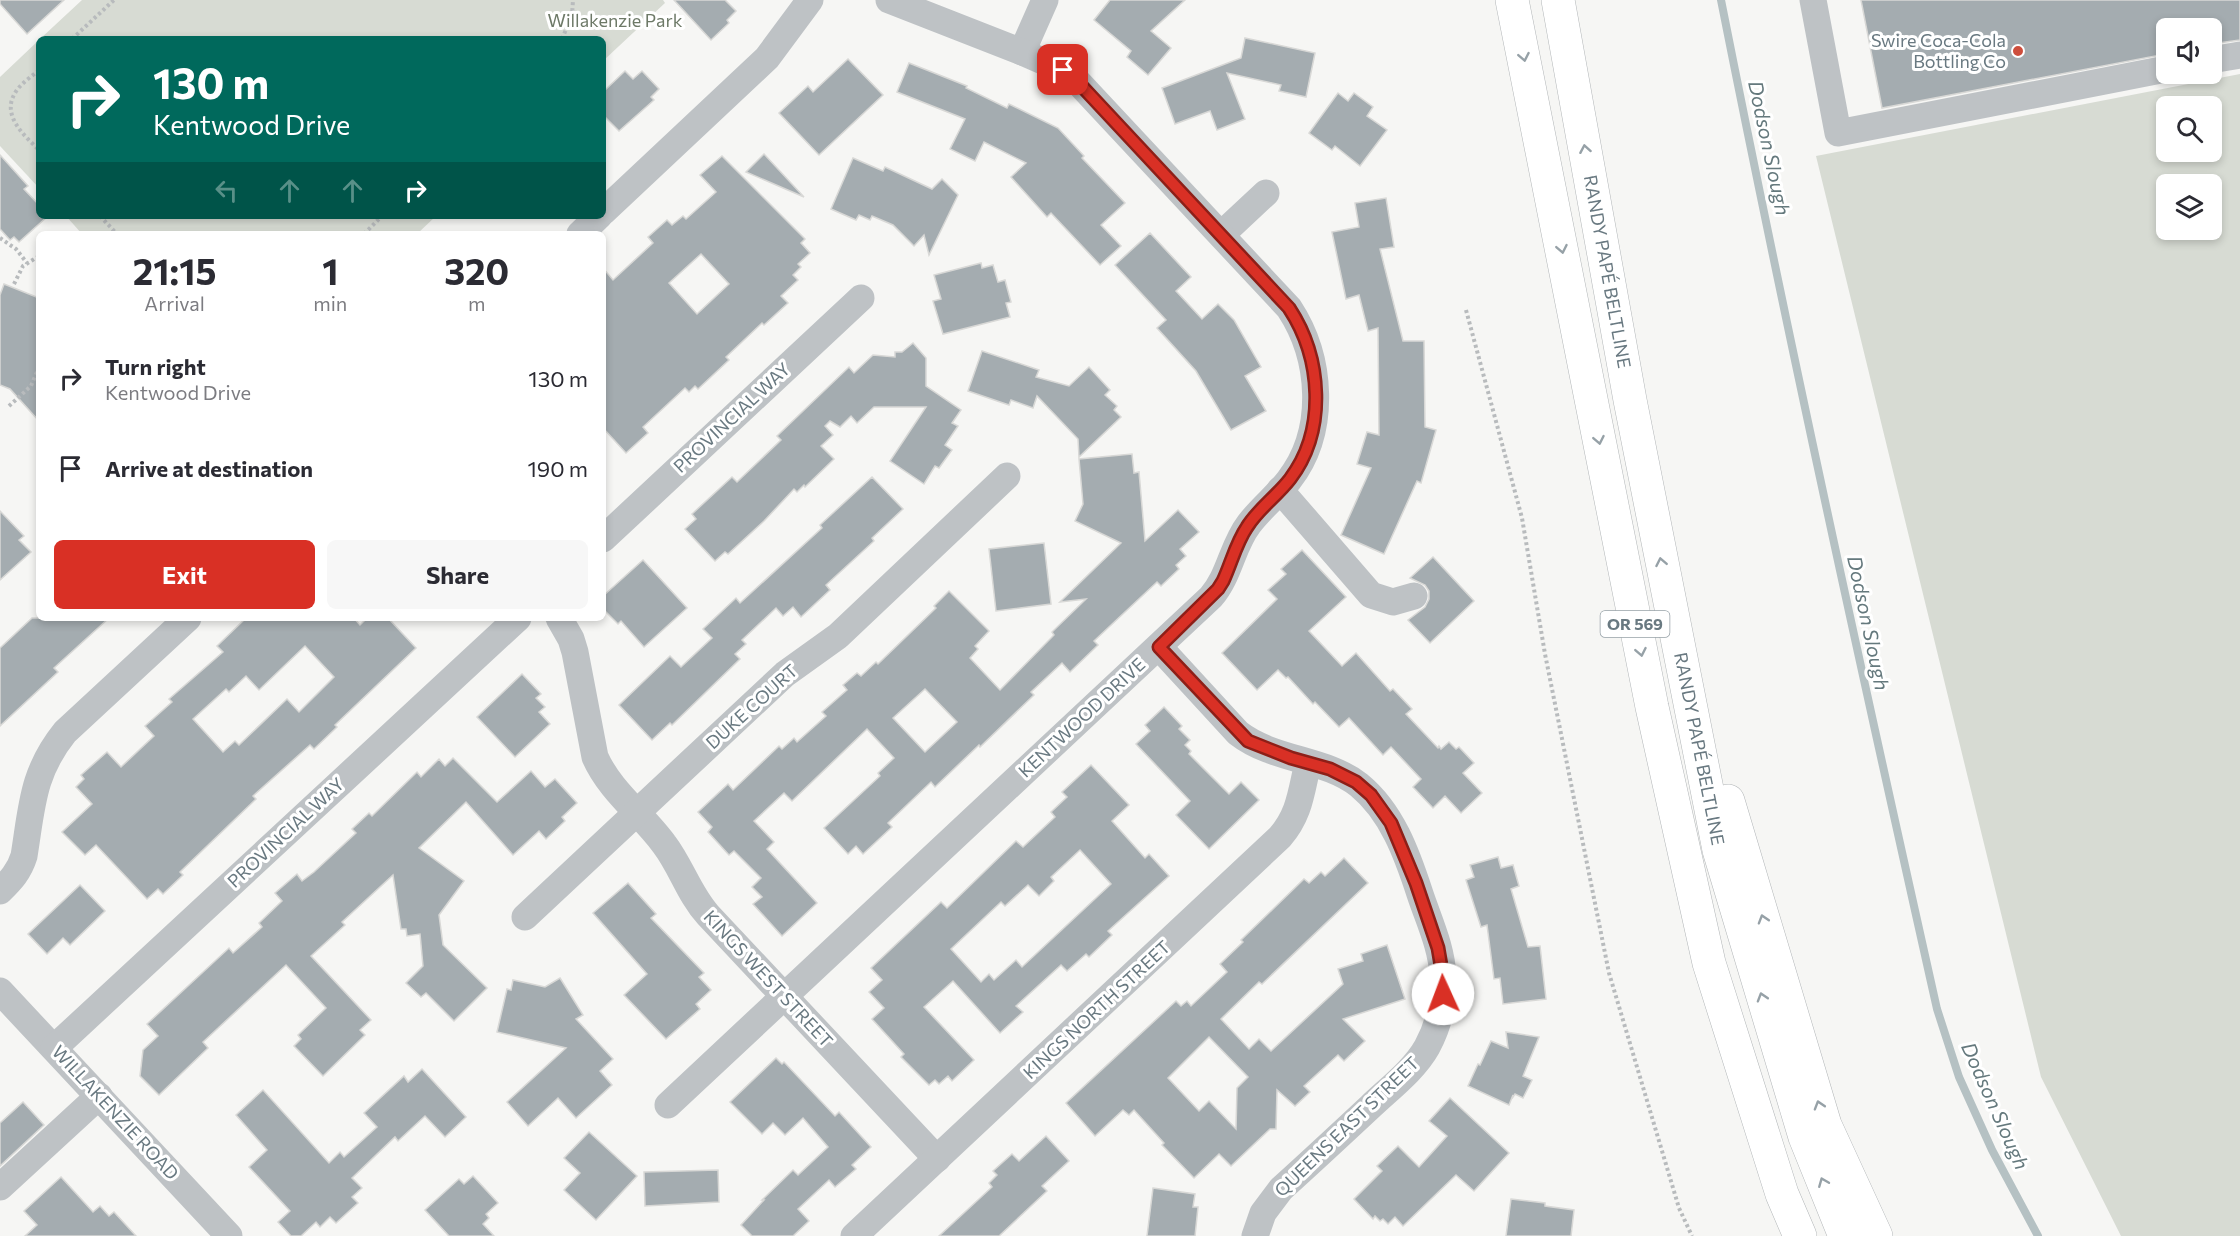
<!DOCTYPE html>
<meta charset="utf-8">
<style>
body{margin:0;font-family:Commissioner,sans-serif;background:#f7f7f7;color:#2b2b33;height:100vh;display:flex;flex-direction:column;font-size:22px;white-space:nowrap}
*{box-sizing:border-box;margin:0}
p{font-size:20px;color:#7c7c81}
.icon{flex:none;width:33px;height:33px;fill:none;stroke:currentColor;stroke-width:2;stroke-linecap:round;stroke-linejoin:round}
.map{position:relative;flex:1;overflow:hidden}
.panel{position:absolute;left:36px;top:231px;width:570px;height:390px;display:flex;flex-direction:column;background:#fff;border-radius:9px;box-shadow:0 3px 9px #0003}
.panel>*{flex:none}
.hud{position:absolute;left:36px;top:36px;width:570px;height:183px;border-radius:9px;box-shadow:0 3px 9px #0003;background:#00695c;color:#fff;overflow:hidden}
.fabs{position:absolute;left:2156px;top:18px;display:grid;gap:12px}
.fabs a{display:grid;place-items:center;width:66px;height:66px;border-radius:9px;background:#fff;box-shadow:0 3px 9px #0003;font-size:30px}
.pin{position:absolute;display:grid;place-items:center;width:51px;height:51px;color:#fff;margin:-26px;border-radius:12px;box-shadow:0 3px 9px #0006}
.me{position:absolute;width:66px;margin:-33px;rotate:358deg;stroke-linejoin:round;filter:drop-shadow(0 0 4px #0008)}
.turn{display:flex;align-items:center;gap:21px;height:126px;padding:0 18px;font-size:27px}
.turn .icon{width:78px;height:78px;stroke-width:2.5}
.turn b{display:block;font-size:42px;line-height:51px}
.lanes{display:flex;align-items:center;height:57px;padding:0 18px;background:#0003;justify-content:center;gap:30px;direction:ltr}
.lanes .off{opacity:.35}
.eta{display:flex;justify-content:space-evenly;align-items:center;height:102px;text-align:center}
.eta b{font-size:36px;font-weight:700;line-height:42px}
.button{display:flex;gap:12px;margin-top:auto;padding:12px 18px}
.button a{flex:1;height:69px;border-radius:9px;background:#d93025;color:#fff;font-size:24px;font-weight:700;line-height:69px;text-align:center}
.button a+a{background:#f7f7f7;color:#2b2b33}
ul{padding:0;list-style:none}
li{display:flex;align-items:center;gap:18px;height:90px;padding:0 18px}
li div{flex:1}
li b{display:block;font-size:22px}
li em{font-style:normal}
.map>svg:first-child{display:block}
.green{fill:#d7dbd3;fill-rule:evenodd}
.lines{fill:none;stroke-linecap:round;stroke-linejoin:round}
.stream{stroke:#b5c1c3;stroke-width:8}
.building{fill:#a4acb0;stroke:#d8d8d6;stroke-width:1.5;fill-rule:evenodd}
.highway-casing{stroke:#b2b6b8;stroke-width:34}
.path{stroke:#b8bbbd;stroke-width:4;stroke-dasharray:3 3;stroke-linecap:butt}
.minor{stroke:#bec2c5;stroke-width:27}
.highway{stroke:#fff;stroke-width:33}
.oneway{stroke:#96a1a7}
.route-casing{stroke:#8d1f18;stroke-width:15}
.route{stroke:#d93025;stroke-width:10}
.poi-dot{fill:#ce4e3c;stroke:#fff;stroke-width:2}
.labels{text-anchor:middle;stroke-width:6;stroke-linejoin:round;paint-order:stroke}
.shield{fill:#fff;stroke:#96a1a7;stroke-width:1.5}
.shield-label{font-size:16px;font-weight:bold;fill:#697981}
.park-label{font-size:18px;fill:#6d7967;stroke:#fff}
.poi-label{font-size:18px;fill:#697981;stroke:#fff;text-anchor:end}
.street-label{font-size:18px;fill:#697981;stroke:#fff}
.water-label{font-size:20px;font-style:italic;fill:#65797d;stroke:#fff}
</style>
<div class="map">
<svg width="2240" height="1236" viewBox="0 0 2240 1236">
<rect width="100%" height="100%" fill="#f6f6f4"/>
<!-- green -->
<g class="green">
<path d="M82 0H663L665 3 603 61V39H40Z"/>
<path d="M39 40V188L0 146V77Z"/>
<path d="M2240 74V1236H2121L2041 1077 1816 156ZM2211 106V152H2166V106ZM2166 184H2211V230H2166Z"/>
<path d="M66 216H436L417 234H82Z"/>
</g>
<g class="lines">
<!-- stream -->
<path class="stream" d="M1721 0C1788 338 1862 674 1937 1009L1959 1077 1992 1150 2038 1236"/>
</g>
<!-- building -->
<g class="building">
<path d="M0 0H64L27 34 0 4Z"/>
<path d="M674 0H725L736 11 727 20 729 23 711 40Z"/>
<path d="M1110 0H1185L1151 31 1171 48 1148 75 1127 57 1131 51 1094 20Z"/>
<path d="M1861 0H2240V40L2211 44V28H2166V54L1882 108Z"/>
<path d="M1245 38 1315 53 1306 97 1279 91 1281 85 1227 73 1245 119 1217 130 1210 111 1175 124 1162 88 1241 58Z"/>
<path d="M848 59 883 95 819 155 779 113 808 86 813 92Z"/>
<path d="M909 63 967 86 966 88 1007 108 1009 104 1058 128 1084 156 1082 158 1125 203 1101 225 1121 246 1100 265 1051 213 1047 217 1011 177 1026 163 984 142 975 161 950 149 965 119 897 92Z"/>
<path d="M625 71 633 79 642 71 659 89 651 97 654 100 619 131 603 115V92Z"/>
<path d="M1338 93 1348 101 1354 93 1373 107 1367 116 1387 130 1360 166 1335 146 1332 150 1309 133Z"/>
<path d="M764 154 804 197 746 172Z"/>
<path d="M0 155 28 186 24 189 39 205V216H48L19 242 14 237 10 240 0 229Z"/>
<path d="M722 156 805 239 801 243 810 253 798 264 801 267 793 275 798 280 781 296 788 303 764 325 762 323 726 357 729 360 698 389 695 386 689 392 685 388 643 427 648 433 626 453 603 428V268L613 280 653 243 648 237 667 220 672 225 683 216 686 219 716 192 700 175ZM701 254 729 284 697 314 669 283Z"/>
<path d="M853 158 883 171 885 167 932 189 942 179 958 195 929 255 924 235 914 246 893 225 872 216 870 220 859 215 856 220 831 209Z"/>
<path d="M1386 198 1394 247 1380 249 1403 341H1424L1425 427 1436 430 1421 483 1417 481 1384 554 1341 535 1371 468 1357 464 1367 432 1379 435 1378 328 1368 331 1359 295 1346 299 1332 232 1359 227 1355 203Z"/>
<path d="M1150 233 1191 277 1176 291 1202 319 1218 304 1234 320 1261 367 1245 376 1266 411 1231 430 1196 371 1157 328 1166 320 1115 265Z"/>
<path d="M981 263 982 268 993 265 998 282 1005 280 1011 302 1006 303 1010 317 943 334 933 301 941 299 934 275Z"/>
<path d="M4 284 39 298V421L10 389 0 385V295Z"/>
<path d="M913 343 926 358V386L961 410 952 423 958 426 945 445 952 450 939 468 935 466 924 484 890 461 926 407H874L857 423 851 416 840 427 830 421 825 426 833 435 821 446 834 459 805 487 804 485 797 492 794 489 764 521 728 554 725 552 715 561 685 529 696 519 692 514 732 477 737 482 781 440 777 436 849 367 854 373 873 355 895 357V352H902Z"/>
<path d="M982 351 1039 370 1036 377 1069 386 1089 367 1110 390 1105 395 1117 406 1114 410 1121 417 1079 457 1078 439 1037 396 1033 408 1011 400 1009 405 968 391Z"/>
<path d="M1132 454 1134 473 1139 472 1145 541 1178 510 1199 532 1180 549 1186 556 1176 565 1179 569 1161 586 1157 582 1094 641 1098 645 1070 672 1062 663 1031 692 1034 695 980 747 979 745 935 787 931 782 888 823 892 827 863 854 856 846 848 854 824 828 880 776 878 773 894 758 867 729 792 801 784 793 754 821 774 842 767 849 817 903 782 936 753 904 762 897 752 887 761 878 734 851 729 855 708 832 712 827 698 812 728 784 733 790 779 746 782 749 794 738 797 742 826 716 822 712 847 690 843 685 857 673 861 676 876 662 878 664 936 608 934 606 949 591 989 631 975 646 978 649 970 658 1000 690 1054 635 1052 632 1086 599 1060 602 1121 543 1075 521 1083 504 1079 459ZM925 689 957 722 925 752 893 718Z"/>
<path d="M872 477 903 509 872 538 874 541 826 585 830 590 801 617 793 607 783 616 776 608 742 640 746 644 735 654 740 659 672 725 670 723 652 740 619 705 670 656 681 667 712 638 703 629 736 598 740 603 822 528 820 525Z"/>
<path d="M0 511 24 536 19 540 31 552 0 580Z"/>
<path d="M1044 543 1051 604 996 611 989 549Z"/>
<path d="M1302 550 1346 597 1309 631 1342 666 1356 653 1390 691 1393 689 1412 709 1406 714 1438 748 1439 746 1441 749 1449 742 1456 749 1459 747 1474 763 1463 773 1482 793 1461 813 1445 796 1433 808 1413 787 1421 779 1391 747 1383 755 1349 718 1339 727 1315 702 1313 704 1288 677 1286 678 1278 670 1257 690 1222 653 1277 599 1268 590 1286 574 1281 569Z"/>
<path d="M1433 557 1474 601 1430 643 1408 620 1425 607 1429 599V591L1425 585 1410 578Z"/>
<path d="M643 560 687 608 644 647 621 621 618 624 603 609V596Z"/>
<path d="M32 618H109L54 668 58 672 0 726V648Z"/>
<path d="M246 618H354L360 625 367 618H388L416 648 335 725 337 727 314 749 310 745 253 796 256 799 180 872 183 875 163 894 158 889 147 899 96 845 85 855 62 832 92 804 76 787 84 779 81 775 107 752 121 767 154 736 145 726 172 702 169 699 223 652 217 646ZM305 646 334 677 299 712 287 699 239 745 235 741 223 752 193 719 226 689 229 692 246 676 259 690Z"/>
<path d="M522 674 541 694 536 698 545 707 539 712 550 724 515 757 477 717Z"/>
<path d="M1164 707 1182 726 1179 729 1190 740 1185 745 1191 751 1189 754 1229 794 1241 782 1259 800 1209 849 1176 815 1190 801 1136 744 1150 731 1145 725Z"/>
<path d="M453 758 497 802 531 771 545 787 555 779 577 803 562 817 565 821 546 839 539 831 513 855 466 802 419 848 464 881 439 915 443 945 487 988 454 1021 426 993 421 997 406 983 423 966 420 934 407 936 406 929H401L393 875 342 922 345 925 311 956 371 1020 360 1030 365 1035 323 1076 294 1046 301 1039 298 1035 326 1008 286 965 203 1042 208 1048 159 1095 140 1076 143 1050 158 1036 147 1024 229 948 233 953 262 927 259 923 282 901 275 893 297 874 302 881 314 872 356 833 352 829 369 813 372 816 417 772 421 777 439 759 445 766Z"/>
<path d="M1091 765 1129 805 1112 821 1145 858 1149 854 1169 876 1108 931 1112 935 1089 957 1086 954 1067 971 1061 965 1016 1006 1023 1012 1000 1033 953 981 924 1007 974 1060 952 1081 948 1076 939 1084 935 1080 929 1085 901 1057 904 1054 872 1019 884 1008 869 992 882 980 871 968 941 902 947 908 1016 841 1023 847 1055 817 1051 812 1067 797 1062 792ZM1080 850 1111 884 1022 967 1016 960 994 980 989 974 981 982 951 949 1001 902 1005 906 1028 885 1039 896 1054 881 1051 877Z"/>
<path d="M1498 857 1501 868 1513 865 1519 886 1511 889 1528 947 1540 946 1546 999 1503 1004 1500 978 1494 979 1487 925 1481 927 1466 880 1474 877 1470 865Z"/>
<path d="M1344 858 1368 883 1262 984 1259 982 1221 1019 1249 1049 1259 1039 1271 1051 1343 984 1338 969 1363 961 1361 954 1387 945 1405 999 1343 1019 1365 1041 1344 1061 1338 1055 1304 1086 1310 1092 1295 1106 1277 1090 1276 1129H1270L1231 1166 1219 1154 1194 1178 1162 1145 1164 1143 1134 1110 1129 1115 1123 1110 1095 1136 1066 1103 1176 1001 1181 1006 1187 1001 1191 1006 1227 972 1220 964 1243 942 1241 940 1304 879 1309 883 1321 872 1325 876ZM1209 1037 1248 1077 1237 1088 1236 1129 1209 1101 1199 1111 1168 1078Z"/>
<path d="M628 883 656 914 651 918 704 973 699 977 711 990 696 1004 700 1009 666 1039 624 995 647 974 593 913Z"/>
<path d="M80 885 105 911 70 945 63 938 47 954 28 934Z"/>
<path d="M560 978 583 1015 576 1019 613 1059 600 1071 612 1085 576 1118 558 1098 528 1126 507 1102 566 1048 497 1032 507 989 511 990 513 980 545 987Z"/>
<path d="M1506 1032 1539 1037 1523 1076 1532 1080 1523 1098 1515 1094 1513 1097V1095L1509 1105 1468 1086 1478 1064 1480 1065 1491 1041 1508 1048Z"/>
<path d="M776 1058 782 1064 784 1062 835 1116 839 1112 871 1147 852 1165 856 1169 835 1187 829 1180 798 1209 809 1221 793 1236H752L741 1225 764 1200H762L793 1170 798 1175 828 1147 803 1118 785 1135 773 1123 762 1134 730 1102Z"/>
<path d="M422 1069 466 1117 445 1137 425 1116 398 1141 395 1137 352 1178 362 1188 352 1197 358 1203 336 1223 330 1217 320 1227 316 1222 301 1236H291L278 1222 290 1211 249 1167 267 1150 236 1115 263 1090 329 1163 340 1152 344 1157 377 1127 364 1113 404 1076 408 1082Z"/>
<path d="M1450 1098 1509 1153 1474 1191 1456 1175 1403 1226 1395 1217 1388 1224 1383 1219 1380 1221 1375 1216 1373 1219 1354 1199 1382 1171 1377 1166 1398 1146 1419 1167 1447 1136 1429 1121Z"/>
<path d="M23 1102 44 1125 0 1166V1123Z"/>
<path d="M589 1132 637 1176 596 1220 564 1190 580 1173 564 1158Z"/>
<path d="M1046 1136 1069 1161 1042 1186 1047 1191 999 1236H939L992 1187 989 1183 997 1175 993 1171 1012 1154 1019 1161Z"/>
<path d="M718 1170 719 1202 645 1206 644 1172Z"/>
<path d="M473 1176 498 1203 486 1214 489 1218 483 1224 494 1236H449L425 1210 459 1179 464 1184Z"/>
<path d="M61 1177 93 1212 100 1206 109 1216 114 1212 136 1236H25L37 1225 24 1211Z"/>
<path d="M1153 1188 1195 1194 1193 1207H1198L1195 1236H1147Z"/>
<path d="M1511 1199 1545 1203V1206L1574 1210 1571 1236H1506Z"/>
</g>
<g class="lines">
<!-- highway casing -->
<g class="highway-casing">
<g id="highway">
<path d="M1512 0 1652 707 1709 963 1782 1194 1800 1236"/>
<path id="s1" d="M1558 0 1630 400 1719 850 1805 1137 1845 1236"/>
<path d="M1728 801 1825 1125 1876 1236"/>
</g>
</g>
<!-- path -->
<g class="path">
<path d="M72 39 114 0"/>
<path d="M562 39 572 15 573 0"/>
<path d="M39 70C31 77 20 84 15 93 1 116 25 136 39 150"/>
<path d="M100 216 117 234"/>
<path d="M364 234 382 216"/>
<path d="M0 238 16 249 27 263"/>
<path d="M14 284 23 266 39 256"/>
<path d="M1466 310 1522 518 1545 654 1609 973 1679 1208 1692 1236"/>
<path d="M9 406 31 386 39 367"/>
</g>
<!-- minor -->
<g class="minor">
<path d="M1813 0 1838 133 2166 69"/>
<path d="M1022 52 1045 0"/>
<path d="M2211 60 2240 55"/>
<path d="M603 212 767 58 810 0"/>
<path d="M580 234 599 216"/>
<path d="M1222 234 1266 193"/>
<path d="M1280 490 1371 595 1393 602 1414 596"/>
<path d="M603 539 861 298"/>
<path d="M559 618 571 639 575 652 595 757C610 791 642 814 664 844 681 866 689 894 708 915L937 1159"/>
<path d="M1159 647 1238 733C1274 761 1325 758 1359 785 1392 812 1407 854 1420 894 1429 921 1442 948 1443 977 1444 1001 1439 1025 1427 1047 1414 1070 1390 1088 1371 1106 1341 1134 1311 1162 1281 1189L1263 1213 1255 1236"/>
<path d="M0 891C11 880 19 872 24 856 32 807 32 773 65 732L188 618"/>
<path d="M525 917 785 674 838 636 1007 476"/>
<path d="M0 991 229 1236"/>
<path d="M54 1048 518 618"/>
<path d="M668 1105 1211 597C1230 575 1232 546 1249 524 1261 508 1277 496 1289 480 1327 431 1322 358 1289 308L1077 81 1063 70 1022 52 889 0"/>
<path d="M0 1187 99 1096"/>
<path d="M854 1236 1280 837C1300 814 1301 792 1308 763"/>
</g>
<!-- highway -->
<use href="#highway" class="highway"/>
</g>
<!-- one-way arrows -->
<defs><path id="oneway-chevron" d="M-2-3.5L2.5 0L-2 3.5" fill="none" stroke-width="1.6" stroke-linecap="round" stroke-linejoin="round" transform="scale(1.5)"/></defs>
<g class="oneway">
<use href="#oneway-chevron" transform="translate(1524 57) rotate(79)"/>
<use href="#oneway-chevron" transform="translate(1585 149) rotate(-100)"/>
<use href="#oneway-chevron" transform="translate(1562 249) rotate(79)"/>
<use href="#oneway-chevron" transform="translate(1599 440) rotate(79)"/>
<use href="#oneway-chevron" transform="translate(1661 562) rotate(-101)"/>
<use href="#oneway-chevron" transform="translate(1641 652) rotate(79)"/>
<use href="#oneway-chevron" transform="translate(1763 919) rotate(-107)"/>
<use href="#oneway-chevron" transform="translate(1762 997) rotate(-107)"/>
<use href="#oneway-chevron" transform="translate(1819 1105) rotate(-107)"/>
<use href="#oneway-chevron" transform="translate(1823 1182) rotate(-112)"/>
</g>
<g class="lines">
<!-- route casing -->
<g class="route-casing">
<path id="route" d="M1063 70 1077 81 1289 308C1322 358 1327 430 1290 479 1277 496 1258 509 1247 527 1236 543 1231 564 1223 581L1218 589 1159 647 1248 741 1291 758 1330 769 1356 782 1371 795 1391 823 1416 883 1438 948 1443 977V994"/>
</g>
<!-- route -->
<use href="#route" class="route"/>
</g>
<!-- markers -->
<circle class="poi-dot" cx="2018" cy="51" r="6"/>
<g class="labels">
<!-- shield labels -->
<rect class="shield" x="1600.5" y="611" width="69" height="26" rx="4.5"/>
<g class="shield-label">
<text x="1635" y="630">OR 569</text>
</g>
<!-- park labels -->
<g class="park-label">
<text x="615" y="27">Willakenzie Park</text>
</g>
<!-- poi labels -->
<g class="poi-label">
<text x="2006" y="47">Swire Coca-Cola<tspan x="2006" dy="21">Bottling Co</tspan></text>
</g>
<!-- street labels -->
<g class="street-label">
<text dy="6" stroke="none"><textPath href="#s1" startOffset="276">RANDY PAPÉ BELTLINE</textPath></text>
<text transform="translate(732 418) rotate(-43)" y="6">PROVINCIAL WAY</text>
<text transform="translate(752 707) rotate(-42)" y="6">DUKE COURT</text>
<text transform="translate(1082 718) rotate(-43)" y="6">KENTWOOD DRIVE</text>
<text dy="6" stroke="none"><textPath href="#s1" startOffset="762">RANDY PAPÉ BELTLINE</textPath></text>
<text transform="translate(286 833) rotate(-43)" y="6">PROVINCIAL WAY</text>
<text transform="translate(768 979) rotate(47)" y="6">KINGS WEST STREET</text>
<text transform="translate(1097 1010) rotate(-43)" y="6">KINGS NORTH STREET</text>
<text transform="translate(115 1113) rotate(47)" y="6">WILLAKENZIE ROAD</text>
<text transform="translate(1347 1127) rotate(-44)" y="6">QUEENS EAST STREET</text>
</g>
<!-- water labels -->
<g class="water-label">
<text transform="translate(1769 148) rotate(78)" y="7">Dodson Slough</text>
<text transform="translate(1868 623) rotate(78)" y="7">Dodson Slough</text>
<text transform="translate(1995 1106) rotate(66)" y="7">Dodson Slough</text>
</g>
</g>
</svg>
<div class="fabs">
<a><svg class="icon" aria-label="sound" viewBox="0 0 24 24"><path d="M4 9h4l5-4v14l-5-4H4zM17 9q2 3 0 6"/></svg></a>
<a><svg class="icon" aria-label="search" viewBox="0 0 24 24"><circle cx="10" cy="10" r="6"/><path d="M15 15l6 6"/></svg></a>
<a><svg class="icon" aria-label="layers" viewBox="0 0 24 24"><path d="M12 4l9 5-9 5-9-5zM3 14l9 5 9-5"/></svg></a>
</div>
<div class="pin" style="left:1063px;top:70px;background:#d93025"><svg class="icon" aria-label="arrive" viewBox="0 0 24 24"><path d="M6 21V4h12l-3 4 3 4H6"/></svg></div>
<svg class="me" style="left:1443px;top:994px" viewBox="-20 -20 40 40"><circle r="19" fill="#fff"/><path d="M0-13L10 11 0 6-10 11z" fill="#d93025"/></svg>
<div class="hud">
<div class="turn"><svg class="icon" aria-label="right" viewBox="0 0 24 24"><path d="M7 20v-9h11M14 6l5 5-5 5"/></svg><div><b>130 m</b>Kentwood Drive</div></div>
<div class="lanes"><svg class="icon off" aria-label="left" viewBox="0 0 24 24"><path d="M17 20v-9H6M10 6l-5 5 5 5"/></svg><svg class="icon off" aria-label="ahead" viewBox="0 0 24 24"><path d="M12 20V5M6 11l6-6 6 6"/></svg><svg class="icon off" aria-label="ahead" viewBox="0 0 24 24"><path d="M12 20V5M6 11l6-6 6 6"/></svg><svg class="icon" aria-label="right" viewBox="0 0 24 24"><path d="M7 20v-9h11M14 6l5 5-5 5"/></svg></div>
</div>
<section class="panel">
<div class="eta">
<div><b>21:15</b><p>Arrival</p></div>
<div><b>1</b><p>min</p></div>
<div><b>320</b><p>m</p></div>
</div>
<ul>
<li><svg class="icon" aria-label="right" viewBox="0 0 24 24"><path d="M7 20v-9h11M14 6l5 5-5 5"/></svg><div><b>Turn right</b><p>Kentwood Drive</p></div><em>130 m</em></li>
<li><svg class="icon" aria-label="arrive" viewBox="0 0 24 24"><path d="M6 21V4h12l-3 4 3 4H6"/></svg><div><b>Arrive at destination</b></div><em>190 m</em></li>
</ul>
<div class="button"><a>Exit</a><a>Share</a></div>
</section>
</div>
